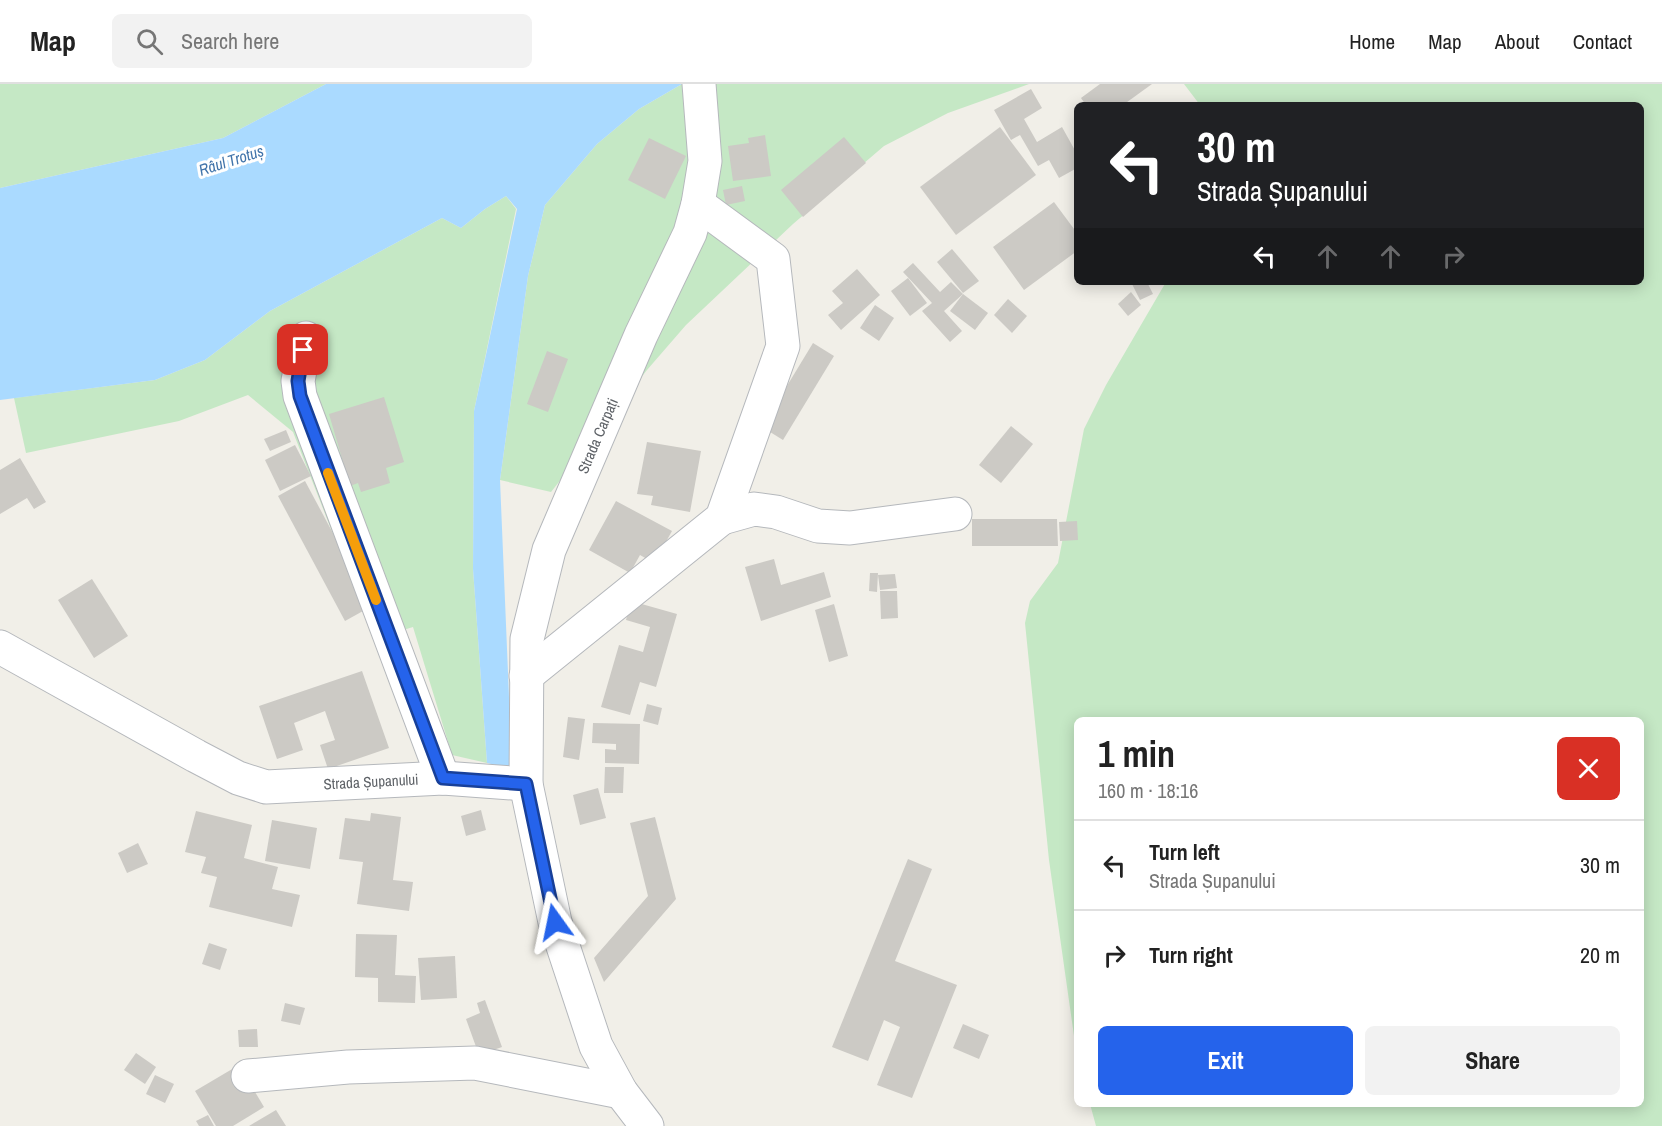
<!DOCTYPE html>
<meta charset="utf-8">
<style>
body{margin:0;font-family:"Archivo Narrow",sans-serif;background:#f2f2f2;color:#222;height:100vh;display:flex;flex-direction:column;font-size:22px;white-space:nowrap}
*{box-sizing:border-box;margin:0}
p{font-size:20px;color:#767676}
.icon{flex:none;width:33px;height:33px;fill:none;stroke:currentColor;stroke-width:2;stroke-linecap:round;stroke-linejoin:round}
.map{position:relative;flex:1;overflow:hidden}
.side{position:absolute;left:1074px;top:633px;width:570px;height:390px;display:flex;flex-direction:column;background:#fff;border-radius:9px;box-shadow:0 3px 15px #0003}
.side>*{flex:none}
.guide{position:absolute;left:1074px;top:18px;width:570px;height:183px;border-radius:9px;box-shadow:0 3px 15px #0003;background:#202124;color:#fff;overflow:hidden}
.pin{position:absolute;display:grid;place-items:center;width:51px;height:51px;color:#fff;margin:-26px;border-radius:12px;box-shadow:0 3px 9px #0006}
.me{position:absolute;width:66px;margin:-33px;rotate:348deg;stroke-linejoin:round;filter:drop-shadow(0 0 4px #0008)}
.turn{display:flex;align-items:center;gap:21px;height:126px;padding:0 24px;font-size:27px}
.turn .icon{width:78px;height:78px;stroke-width:2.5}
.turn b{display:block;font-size:42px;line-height:51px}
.lanes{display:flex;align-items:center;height:57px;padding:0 24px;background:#0003;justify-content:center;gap:30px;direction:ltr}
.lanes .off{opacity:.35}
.round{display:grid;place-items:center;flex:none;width:63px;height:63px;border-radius:9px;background:#f2f2f2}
.headline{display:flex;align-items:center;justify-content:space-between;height:102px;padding:0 24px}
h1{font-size:36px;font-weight:800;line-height:45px}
.action{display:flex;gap:12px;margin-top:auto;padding:12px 24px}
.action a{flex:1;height:69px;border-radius:9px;background:#2563eb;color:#fff;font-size:24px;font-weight:800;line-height:69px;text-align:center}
.action a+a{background:#f2f2f2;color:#222}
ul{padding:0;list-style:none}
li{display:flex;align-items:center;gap:18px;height:90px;padding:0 24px;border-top:2px solid #e0e0e0}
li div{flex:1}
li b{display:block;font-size:22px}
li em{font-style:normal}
header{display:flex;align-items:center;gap:36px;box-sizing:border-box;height:84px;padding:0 30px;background:#fff;border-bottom:2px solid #e0e0e0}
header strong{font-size:28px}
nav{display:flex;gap:33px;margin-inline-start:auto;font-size:21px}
.search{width:420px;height:54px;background:#f2f2f2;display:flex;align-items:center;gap:15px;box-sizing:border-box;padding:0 21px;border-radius:9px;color:#767676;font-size:22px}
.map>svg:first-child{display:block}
.green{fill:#c5e8c5}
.water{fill:#aadaff}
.building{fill:#cccac5}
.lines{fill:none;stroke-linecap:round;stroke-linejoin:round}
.minor-casing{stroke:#b5b8bc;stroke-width:35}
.minor{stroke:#fff;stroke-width:33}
.route-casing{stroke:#184099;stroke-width:15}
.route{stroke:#2563eb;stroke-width:10}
.slow{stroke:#f59e0b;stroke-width:10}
.labels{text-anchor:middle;stroke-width:6;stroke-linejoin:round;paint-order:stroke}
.street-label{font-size:15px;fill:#5f6368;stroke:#fff}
.water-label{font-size:16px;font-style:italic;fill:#4174aa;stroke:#fff}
</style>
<header>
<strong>Map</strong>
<div class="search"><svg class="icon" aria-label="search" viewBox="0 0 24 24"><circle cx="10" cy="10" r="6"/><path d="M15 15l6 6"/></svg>Search here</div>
<nav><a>Home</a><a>Map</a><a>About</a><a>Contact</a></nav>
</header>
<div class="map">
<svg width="1662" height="1042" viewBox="0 0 1662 1042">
<rect width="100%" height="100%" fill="#f1efe8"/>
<!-- green -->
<g class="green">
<path d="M0 0H326L223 54 0 104Z"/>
<path d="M682 0H1029L948 29 884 62 793 140 686 241 647 286 551 408 500 396 528 192 545 121 597 60 639 25Z"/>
<path d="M1184 0H1662V1042H1096L1090 1020H1641V636H1077V973L1049 776 1025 539 1030 517 1058 479 1084 345 1106 301 1166 198H1641V21H1200Z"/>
<path d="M506 112 516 125 474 327 473 485 487 679 452 671 413 543 374 555 293 348 248 311 179 337 26 369 14 314 155 296 205 276 270 227 442 134 461 144 485 125Z"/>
</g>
<!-- water -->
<path class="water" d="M326 0H682L639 25 597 60 545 121 528 192 500 396 512 685 487 679 473 485 474 327 517 125 506 112 485 125 461 144 442 134 270 227 205 276 155 296 0 316V104L223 54Z"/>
<!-- building -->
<g class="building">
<path d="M1100 0H1152L1123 21H1086L1081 14Z"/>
<path d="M1031 5 1042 24 1024 35 1037 58 1062 43 1077 70V84L1059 94 1049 76 1038 82 1020 51 1011 56 994 26Z"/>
<path d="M1000 43 1036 91 956 151 920 103Z"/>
<path d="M765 51 771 92 733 97 728 62 749 59 748 54Z"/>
<path d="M844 53 866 79 803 133 781 106Z"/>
<path d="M649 54 686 72 665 115 628 96Z"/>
<path d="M742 102 745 117 726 121 723 106Z"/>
<path d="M1054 118 1077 149V167L1024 206 993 163Z"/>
<path d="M952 165 979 197 963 209 937 178Z"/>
<path d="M913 179 940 208 951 198 963 210 944 227 962 247 950 258 922 227 932 219 903 188Z"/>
<path d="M857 185 880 211 841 246 828 231 843 219 832 207Z"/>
<path d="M908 194 927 219 910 232 891 207Z"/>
<path d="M1131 198H1147L1153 210 1140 216Z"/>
<path d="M1131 208 1141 221 1128 232 1118 220Z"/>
<path d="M963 210 988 229 975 246 950 227Z"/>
<path d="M1008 215 1027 232 1012 249 994 231Z"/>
<path d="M875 221 894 234 879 257 860 244Z"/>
<path d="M813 259 834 272 783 356 762 343Z"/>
<path d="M547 267 568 275 548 328 527 320Z"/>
<path d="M384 313 404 378 386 384 390 399 361 408 358 399 350 402 329 330Z"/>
<path d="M1011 342 1033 360 1001 399 979 381Z"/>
<path d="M286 346 291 358 270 367 264 355Z"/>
<path d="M647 358 701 367 690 428 651 421 653 412 637 410Z"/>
<path d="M295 361 311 392 280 407 265 376Z"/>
<path d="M20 374 46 418 34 425 27 414 0 430V386Z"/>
<path d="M305 397 372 522 345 537 278 412Z"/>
<path d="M616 417 672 447 654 479 640 471 630 489 589 466Z"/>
<path d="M972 435H1057L1058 462H972Z"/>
<path d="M1077 437 1078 456 1060 457 1059 438Z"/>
<path d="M774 475 781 501 824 488 831 513 761 537 745 483Z"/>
<path d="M870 489H878L877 508 869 507Z"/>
<path d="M895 490 897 504 880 506 878 491Z"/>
<path d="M92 495 128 552 94 574 58 516Z"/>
<path d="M880 507H897L898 534 881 535Z"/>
<path d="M631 517 677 530 656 603 640 598 630 631 601 623 619 561 643 568 650 543 626 536Z"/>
<path d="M834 520 848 572 829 578 815 526Z"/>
<path d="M362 587 389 664 328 685 320 661 335 656 325 627 294 639 303 666 277 675 259 622Z"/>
<path d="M647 620 662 624 658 641 643 637Z"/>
<path d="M568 633 585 635 579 676 563 673Z"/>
<path d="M593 639 640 640 639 680 605 679V665L616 666V660L592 659Z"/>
<path d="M605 683H624L623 709H604Z"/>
<path d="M598 704 606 734 580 741 573 711Z"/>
<path d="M481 726 486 746 466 752 461 732Z"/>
<path d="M196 727 252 741 244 774 278 783 272 805 300 811 292 843 209 823 217 793 201 789 206 773 185 768Z"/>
<path d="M371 729 401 733 393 796 413 798 409 827 357 820 363 778 339 775 345 734 370 737Z"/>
<path d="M655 733 676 815 604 898 594 874 648 812 630 739Z"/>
<path d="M272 736 317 744 310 785 265 777Z"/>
<path d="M138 759 148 780 127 789 118 769Z"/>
<path d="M908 775 932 785 895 877 957 901 912 1014 877 1001 900 943 884 936 868 977 832 963Z"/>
<path d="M356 850 397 851 395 891 416 892 415 919 378 918V894L355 893Z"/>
<path d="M209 859 227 865 220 886 202 880Z"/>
<path d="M455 872 457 914 421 916 418 874Z"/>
<path d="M485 916 502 963 479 971 466 935 480 929 477 919Z"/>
<path d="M285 919 305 924 300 941 281 937Z"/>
<path d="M963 940 989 951 979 975 953 964Z"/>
<path d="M257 945 258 963H239L238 946Z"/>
<path d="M136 969 156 983 145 1000 124 986Z"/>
<path d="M239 981 264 1023 233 1042H216L195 1007Z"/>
<path d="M155 991 174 1000 165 1019 146 1010Z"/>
<path d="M276 1026 286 1042H249Z"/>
<path d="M208 1031 214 1042H199L196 1037Z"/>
</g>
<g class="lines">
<!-- minor casing -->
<g class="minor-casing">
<g id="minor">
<path d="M306 254 298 297 300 312 443 694"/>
<path d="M722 434 754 425 776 428 818 442 850 444 955 430"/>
<path d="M0 563 196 672 238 694 266 703 443 694 526 700"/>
<path d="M526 592 722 434 783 262 773 175 698 120"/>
<path d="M248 992 348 983 475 979 621 1008"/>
<path d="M647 1042 621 1008 596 962 555 838 526 700 527 555 549 466 641 251 690 149 698 120 705 77 699 0"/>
</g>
</g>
<!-- minor -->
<use href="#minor" class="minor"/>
</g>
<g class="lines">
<!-- route casing -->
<g class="route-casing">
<path id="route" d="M303 266 298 297 300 312 443 694 526 700 555 838"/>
</g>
<!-- route -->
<use href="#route" class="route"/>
<!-- slow -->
<path class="slow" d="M328 389 376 516"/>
</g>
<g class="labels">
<!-- street labels -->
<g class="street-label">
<text transform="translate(598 352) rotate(-67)" y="5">Strada Carpați</text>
<text transform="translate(371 698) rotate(-3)" y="5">Strada Șupanului</text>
</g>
<!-- water labels -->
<g class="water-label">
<text transform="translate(231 76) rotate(-18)" y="6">Râul Trotuș</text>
</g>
</g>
</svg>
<div class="pin" style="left:303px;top:266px;background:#d93025"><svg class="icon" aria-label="arrive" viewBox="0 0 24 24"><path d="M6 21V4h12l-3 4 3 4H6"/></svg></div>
<svg class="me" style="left:555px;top:838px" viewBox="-20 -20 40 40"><path d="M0-17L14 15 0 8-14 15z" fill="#2563eb" stroke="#fff" stroke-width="4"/></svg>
<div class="guide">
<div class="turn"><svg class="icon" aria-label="left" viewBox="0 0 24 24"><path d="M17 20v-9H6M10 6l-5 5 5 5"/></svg><div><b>30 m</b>Strada Șupanului</div></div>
<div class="lanes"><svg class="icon" aria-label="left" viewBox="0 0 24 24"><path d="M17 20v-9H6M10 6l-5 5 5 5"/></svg><svg class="icon off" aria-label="ahead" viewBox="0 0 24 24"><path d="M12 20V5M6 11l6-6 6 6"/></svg><svg class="icon off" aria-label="ahead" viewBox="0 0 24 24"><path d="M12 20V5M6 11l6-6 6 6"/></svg><svg class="icon off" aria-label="right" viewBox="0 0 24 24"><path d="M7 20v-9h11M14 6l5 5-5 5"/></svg></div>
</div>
<section class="side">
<div class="headline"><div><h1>1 min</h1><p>160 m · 18:16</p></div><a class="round" style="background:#d93025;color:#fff"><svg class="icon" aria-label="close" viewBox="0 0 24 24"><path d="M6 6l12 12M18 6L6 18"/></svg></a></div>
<ul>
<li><svg class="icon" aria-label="left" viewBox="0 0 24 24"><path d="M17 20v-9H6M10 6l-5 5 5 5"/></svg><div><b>Turn left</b><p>Strada Șupanului</p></div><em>30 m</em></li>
<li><svg class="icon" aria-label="right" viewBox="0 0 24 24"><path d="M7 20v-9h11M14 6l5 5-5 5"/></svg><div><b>Turn right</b></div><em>20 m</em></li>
</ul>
<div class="action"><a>Exit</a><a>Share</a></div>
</section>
</div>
